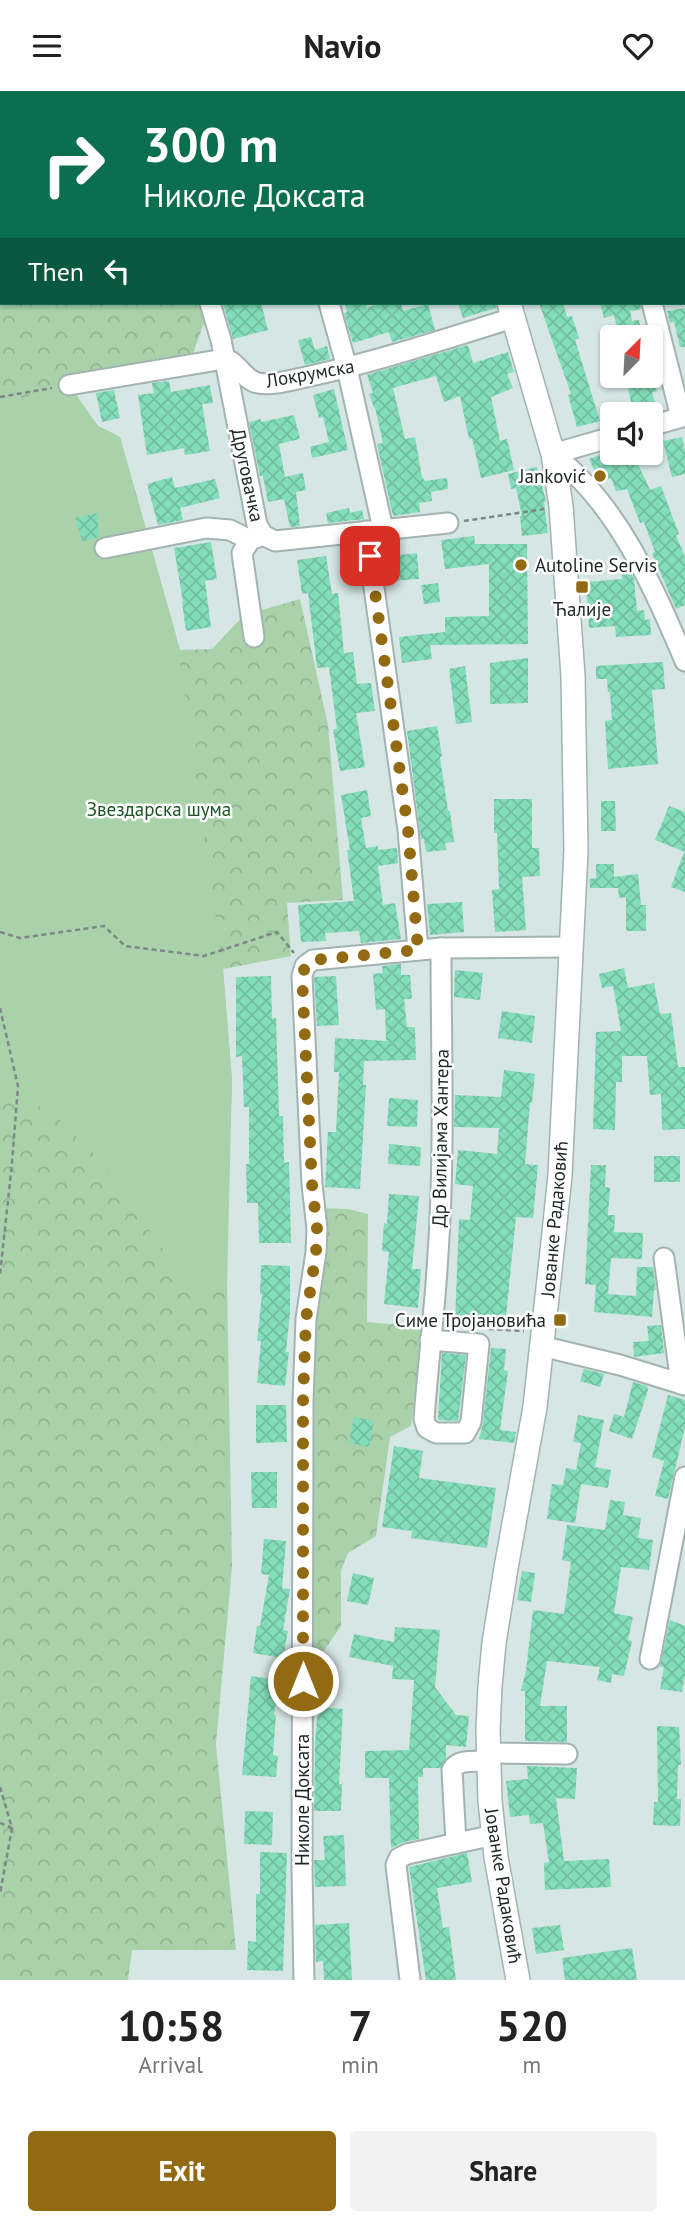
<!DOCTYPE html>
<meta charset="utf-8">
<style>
body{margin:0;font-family:"PT Sans",sans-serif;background:#f2f2f2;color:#222;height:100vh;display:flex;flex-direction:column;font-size:26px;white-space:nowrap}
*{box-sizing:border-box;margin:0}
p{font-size:23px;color:#767676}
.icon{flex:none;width:38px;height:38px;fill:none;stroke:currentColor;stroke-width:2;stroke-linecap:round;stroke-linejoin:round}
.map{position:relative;height:1889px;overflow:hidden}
.panel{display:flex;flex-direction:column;background:#fff;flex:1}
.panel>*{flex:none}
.hud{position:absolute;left:0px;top:0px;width:686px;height:214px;box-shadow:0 2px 5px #0004;background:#0b6e4f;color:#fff;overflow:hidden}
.needle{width:46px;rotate:24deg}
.buttons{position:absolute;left:600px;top:234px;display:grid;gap:14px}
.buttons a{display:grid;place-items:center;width:63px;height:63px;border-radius:7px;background:#fff;box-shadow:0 2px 5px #0004;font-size:35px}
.pin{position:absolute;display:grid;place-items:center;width:60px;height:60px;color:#fff;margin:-30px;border-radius:14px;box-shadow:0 4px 10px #0006}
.me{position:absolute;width:77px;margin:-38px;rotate:0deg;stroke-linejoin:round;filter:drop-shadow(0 0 5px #0008)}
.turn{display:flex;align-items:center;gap:24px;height:147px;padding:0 28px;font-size:32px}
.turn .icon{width:91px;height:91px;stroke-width:2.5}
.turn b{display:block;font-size:49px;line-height:60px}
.then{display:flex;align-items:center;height:66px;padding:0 28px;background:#0003;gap:14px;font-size:26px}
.eta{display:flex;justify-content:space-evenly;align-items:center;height:119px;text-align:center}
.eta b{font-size:42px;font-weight:600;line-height:49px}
.primary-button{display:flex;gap:14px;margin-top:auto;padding:14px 28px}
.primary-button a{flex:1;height:80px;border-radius:7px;background:#926a12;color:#fff;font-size:28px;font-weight:600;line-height:80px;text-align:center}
.primary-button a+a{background:#f2f2f2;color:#222}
header{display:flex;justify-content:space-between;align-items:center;height:91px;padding:0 28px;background:#fff;font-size:32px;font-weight:600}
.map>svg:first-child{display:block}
.forest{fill:url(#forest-crowns)}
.park{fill:#a9d2aa}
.building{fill:url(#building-cross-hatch)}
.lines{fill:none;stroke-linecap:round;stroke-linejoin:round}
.minor-casing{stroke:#a2b3b1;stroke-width:23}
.major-casing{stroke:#a2b3b1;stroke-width:26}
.path{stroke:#7d8887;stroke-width:2.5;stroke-dasharray:5 3.5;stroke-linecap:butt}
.minor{stroke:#fff;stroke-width:19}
.major{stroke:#fff;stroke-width:23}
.route{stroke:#926a12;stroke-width:12;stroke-dasharray:0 21.6}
.poi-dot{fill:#926a12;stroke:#fff;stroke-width:2.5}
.labels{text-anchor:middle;stroke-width:5;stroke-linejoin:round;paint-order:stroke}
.street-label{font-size:19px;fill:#1f2525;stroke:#fff}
.poi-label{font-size:19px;fill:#1f2525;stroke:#fff;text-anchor:end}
.park-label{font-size:19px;fill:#185521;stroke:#fff}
</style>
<header><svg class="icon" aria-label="menu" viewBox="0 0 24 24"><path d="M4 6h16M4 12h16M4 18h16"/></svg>Navio<svg class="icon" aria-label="heart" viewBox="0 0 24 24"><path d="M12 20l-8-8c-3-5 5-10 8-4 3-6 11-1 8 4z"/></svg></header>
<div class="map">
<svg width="685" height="1889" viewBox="0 0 685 1889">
<defs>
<pattern id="forest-crowns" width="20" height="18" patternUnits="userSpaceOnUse" patternTransform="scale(1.75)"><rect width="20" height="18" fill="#a9d2aa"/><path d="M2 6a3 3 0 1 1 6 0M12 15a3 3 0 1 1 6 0" fill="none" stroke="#91b492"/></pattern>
<pattern id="building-cross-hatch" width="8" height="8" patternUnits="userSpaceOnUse" patternTransform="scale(1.75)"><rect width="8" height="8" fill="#83ddba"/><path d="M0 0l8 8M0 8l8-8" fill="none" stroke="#71bea0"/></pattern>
</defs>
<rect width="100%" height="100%" fill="#d5e6e4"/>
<!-- forest -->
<g class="forest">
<path d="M0 0H446L447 2H2V212H211L190 271 69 295 98 335 120 346 180 559 212 558 244 524 300 508 328 634 343 809 287 812 291 865 223 878 232 989 226 1137 232 1475 216 1653 236 1859H132L128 1889H0Z"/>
<path d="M316 1117 348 1118 368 1123 367 1231 423 1236 411 1335 390 1346 376 1445 348 1462 341 1480V1535L303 1590Z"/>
</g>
<!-- park -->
<path class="park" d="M69 294 98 335 120 346 176 544 223 878 232 989 227 1195 202 1212 99 1068 52 1021 0 995V313Z"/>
<!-- building -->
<g class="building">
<path d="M223 212H261L268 239 233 248Z"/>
<path d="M345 212H365L367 217 383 212H401L403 220 428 213 435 239 392 251 389 241 353 252 344 222 347 221Z"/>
<path d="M458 212H495L496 217 463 227Z"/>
<path d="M539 212H563L567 226 572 225 579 247 575 249 600 330 577 336 568 304 571 303Z"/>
<path d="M600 212H640L641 218 630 220 632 230 639 229 643 247H619L614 224 604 227Z"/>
<path d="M685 217V256H680L674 231 670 232 667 220Z"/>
<path d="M311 246 315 259 327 255 330 268 305 274 298 249Z"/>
<path d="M468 254 473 272 508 261 514 281 507 283 513 297 491 306 500 350 507 348 514 379 481 387 472 347 469 348 460 305 444 311 436 285 393 297 405 348 415 346 422 386 425 390 447 387 448 398 431 401 432 410 419 412 420 421 393 425 377 353 383 352 375 316 374 317 369 303 373 302 367 284Z"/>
<path d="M653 282 657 300 652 301 656 315 633 320 626 289 651 285Z"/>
<path d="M169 290 171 301 210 294 213 312 202 313 210 360 185 364 184 357 147 364 138 304 154 302 152 292Z"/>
<path d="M334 298 348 359 312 367 310 356 329 351 323 326 319 327 313 304Z"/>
<path d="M114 299 120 327 102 331 96 302Z"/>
<path d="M294 324 300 348 279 353 285 386 303 382 306 399 296 401 300 435 290 436 284 408 268 411 263 385H260L249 331 261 328V331Z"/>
<path d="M682 346 685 360V383L672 386 663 350Z"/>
<path d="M612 359V362H633L650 399 661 395 679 443 676 444 685 466V514L676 518 652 462 655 461 644 431 640 432 627 398 616 400 611 387 600 392 599 390 589 368Z"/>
<path d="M537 376 546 410 544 411 548 442 522 445 520 425H522L516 397 511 398 508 383Z"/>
<path d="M172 386 175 397 215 388 220 407 180 417 183 429 158 434 147 393Z"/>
<path d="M349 417 350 422 362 419 364 428 328 432 326 422Z"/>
<path d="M97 422 99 446 83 451 75 427Z"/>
<path d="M474 445 475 453H527L528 553 430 554 432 568 402 572 399 546 445 541V526L489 525V473L445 478 441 449Z"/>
<path d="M399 449 400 464 417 462 419 488 387 490 385 464 382 465 381 451Z"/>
<path d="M211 451 217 488 205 490 211 536 186 540 182 511H183L174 457Z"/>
<path d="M326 465 332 503 338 502 344 562 353 561 357 593 371 592 375 620 356 622 365 676 340 680 333 638H337L329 576 317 577 308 502 302 503 297 469Z"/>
<path d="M631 482 634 488 637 520 644 519 645 529 650 528 651 544 616 546 615 535 589 537 586 491 622 488V483Z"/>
<path d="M438 492 440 511 424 513 421 494Z"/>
<path d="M528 567V612L490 613V572Z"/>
<path d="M663 571 665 598 652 599 658 673 608 678 605 630 612 629 610 601H608L607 588H596V575Z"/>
<path d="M465 575 472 631 456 633 449 578Z"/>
<path d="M437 635 442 665 440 666 448 720H450L454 751 445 752 446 759 426 761 424 748H421L407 640Z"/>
<path d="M367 699 371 725 361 727 366 757 378 755V759L397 757 398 772 378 775 383 814 395 812 401 848 361 852 359 840 325 842 326 850 301 851 298 814 354 810 347 759H350L341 704Z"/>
<path d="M494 708H532V757H539L540 785 522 786 526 839 495 841 492 799 499 798 497 742H494Z"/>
<path d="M601 710H615L616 740H601Z"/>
<path d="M669 715 685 721V761L655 749Z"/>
<path d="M684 761 685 762V801L671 796Z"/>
<path d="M596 773H614V786L638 783 641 814H646V840H626V806L619 807 618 797H590L589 788 596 787Z"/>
<path d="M462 811 464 841 430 844 427 813Z"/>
<path d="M401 873V884H410L412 908H404L407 936H415L416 969 364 970 363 994H366L360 1098 325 1096 328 1041H336L339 981H334L335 947 386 950 385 918 376 919 373 883 383 882 382 875Z"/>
<path d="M624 877 628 897 654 892 660 923 671 922 678 976H685V1038L662 1039 661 1003 650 1004 647 965H622V991H616L615 1039 593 1038 596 941 621 940 613 895 602 897 599 883Z"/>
<path d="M455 879 483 882 480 909 454 906Z"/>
<path d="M271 885 272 927H276L279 1025H283L284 1072 289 1071 291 1152H259L258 1112H247L246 1073H249V1016H244L242 965 236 966V886Z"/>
<path d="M336 885 339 934 317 935 314 886Z"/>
<path d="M502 920 535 925 532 952 498 947Z"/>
<path d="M504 979 535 983 532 1012H530L525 1073 538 1074 533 1127 516 1126 505 1235 455 1231 459 1128 470 1129 473 1095 455 1093 458 1059 497 1063 499 1037 454 1036 455 1004 501 1006Z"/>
<path d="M389 1007 418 1009 417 1036 387 1035Z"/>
<path d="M389 1053 421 1056 420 1075 388 1073Z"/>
<rect x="654" y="1065" width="26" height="26"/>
<path d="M591 1074H606L605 1096 610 1097 608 1124H615L614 1141 643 1142 642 1168 611 1167 608 1203 636 1205 637 1176H653L656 1199H654L652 1226 594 1221 596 1194 585 1193Z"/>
<path d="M389 1103 419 1105 412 1178H421L418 1217 384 1213 389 1161 382 1160 384 1132 387 1133Z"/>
<path d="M261 1174 290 1175V1221L286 1261H289L285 1295 257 1292 261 1250H257L262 1203H260Z"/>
<path d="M661 1234 664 1262 634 1266 633 1251 649 1250 647 1235Z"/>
<path d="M491 1257 506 1258 504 1279 508 1280 500 1339 516 1341 514 1352 479 1348 483 1332Z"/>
<path d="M442 1262 466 1264 458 1330 438 1329Z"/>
<path d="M584 1278 604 1283 600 1296 580 1290Z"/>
<path d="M633 1291 647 1295 648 1299 632 1348 609 1340 614 1323 624 1326Z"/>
<path d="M668 1304 685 1309V1336L668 1408 655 1405 664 1370 652 1366Z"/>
<path d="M256 1314H286L287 1351 256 1352Z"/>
<path d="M578 1324 604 1329 595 1376 611 1379 608 1397 581 1393 575 1432 547 1428 552 1393 563 1394 566 1377 576 1379 581 1352 573 1351Z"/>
<path d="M354 1326 374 1330 369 1356 349 1352Z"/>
<path d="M394 1355 423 1360 419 1387 496 1397 487 1457 411 1447 412 1440 382 1436Z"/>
<path d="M251 1381H277V1417H252Z"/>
<path d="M610 1409 625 1411 623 1424 641 1427 638 1447 653 1449 649 1479 621 1476 614 1522 633 1526 628 1549 632 1550 624 1585 612 1583 611 1592 597 1589 600 1576 547 1570 540 1615H567V1651L525 1650V1600H521L526 1579 533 1519 564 1523 571 1471 562 1469 567 1434 605 1439Z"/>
<path d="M264 1448 286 1450 282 1497 290 1498 283 1539 288 1540 283 1567 253 1562 257 1535H260L269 1484 261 1483Z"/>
<path d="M522 1480 535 1482 531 1511 517 1509Z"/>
<path d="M353 1482 374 1487 368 1514 347 1510Z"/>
<path d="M670 1529 685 1535V1584L682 1601 660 1598 664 1576H660Z"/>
<path d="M395 1536 440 1539 435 1596 456 1624 469 1625 466 1656 446 1654V1667L441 1677H423V1686H418L419 1748 404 1751 391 1757 389 1687H365V1660L409 1659 414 1589 392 1588 393 1575 349 1566 354 1543 394 1551Z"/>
<path d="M251 1585 279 1589 274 1624H276L273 1664 278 1665 276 1686 242 1684Z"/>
<path d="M318 1616 343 1618 339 1693H342L341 1720H314L315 1652Z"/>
<path d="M657 1635 679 1636 681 1674H678L677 1708H681L680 1735 653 1734 654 1711H658Z"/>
<path d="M527 1675 577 1677 575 1708 556 1707 564 1770 609 1768 611 1796 545 1799 544 1772 549 1771 543 1732 530 1733 529 1724 510 1726 506 1690 528 1688Z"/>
<path d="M245 1720 273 1721 272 1754 244 1753Z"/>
<path d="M344 1744 346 1795 315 1796 314 1769H325L323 1745Z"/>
<path d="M260 1761 287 1762 283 1880 247 1879 248 1850 256 1851V1803H260Z"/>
<path d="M467 1762 472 1791 437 1797 443 1837 449 1836 456 1889H426L409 1776Z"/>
<path d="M349 1832 352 1889H324L323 1870 316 1871 315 1834Z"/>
<path d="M560 1834 564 1859 536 1863 532 1837Z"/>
<path d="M632 1857 637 1889H565L562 1867Z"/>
</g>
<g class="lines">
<!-- minor casing -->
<g class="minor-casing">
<g id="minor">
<path d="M49 0 53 2"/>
<path d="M134 0 135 2"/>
<path d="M597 0 598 2"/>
<path d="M210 212 221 249 257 434 263 444 275 450 448 432"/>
<path d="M329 212 347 277 383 438"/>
<path d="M652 212 681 326"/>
<path d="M69 294 224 268C238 270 243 289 258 292 273 295 291 289 306 286 376 271 445 248 513 227"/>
<path d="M651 335 685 325"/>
<path d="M553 363C618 414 653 495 685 570"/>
<path d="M553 363 612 346"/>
<path d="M366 440 408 739 418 859"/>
<path d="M105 457 206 437 230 439 250 449"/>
<path d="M254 546 242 462 250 449 258 446"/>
<path d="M664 1167 681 1293"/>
<path d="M430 1249 479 1253 471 1331 465 1342H436L427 1337 424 1328C428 1273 435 1218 438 1163 445 1061 441 959 441 857"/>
<path d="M541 1255 620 1274 685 1294"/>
<path d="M650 1568 685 1386"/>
<path d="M489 1662 567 1663"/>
<path d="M456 1752 452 1679C459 1667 476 1671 489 1670"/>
<path d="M304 1889 302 1777 303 1310 306 1228 316 1161 317 1138 312 1093 302 885 305 875 313 869 441 857 571 856"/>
<path d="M410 1889 396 1774 399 1767 407 1763 494 1744"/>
</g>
</g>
<!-- major casing -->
<g class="major-casing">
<g id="major">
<path d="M446 0 447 2"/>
<path d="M509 212 553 363 561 415 573 585 576 760 560 1084 554 1142 535 1316 506 1477 494 1552 490 1595 488 1639 490 1710 496 1766 518 1889"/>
</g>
</g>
<!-- path -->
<g class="path">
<path d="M0 306 52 297"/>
<path d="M464 430 544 418"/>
<path d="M0 841 20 847 104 835 125 855 204 865 277 841 294 862"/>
<path d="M0 917 18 995 12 1072 0 1184"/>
<path d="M489 1238 524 1240"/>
<path d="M0 1696 12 1737 0 1803"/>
<path d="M0 1732 12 1737"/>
</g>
<!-- minor -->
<use href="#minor" class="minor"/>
<!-- major -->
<use href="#major" class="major"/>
</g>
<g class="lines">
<!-- route -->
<path class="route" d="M303 1590V1310L306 1228 316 1161 317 1138 312 1093 302 885 305 876 313 869 418 859 408 739 370 465"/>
</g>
<!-- markers -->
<g class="poi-dot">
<circle cx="600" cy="385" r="7"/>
<circle cx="521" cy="474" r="7"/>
<rect x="575" y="489" width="14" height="14" rx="3.5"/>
<rect x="553" y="1222" width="14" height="14" rx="3.5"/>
</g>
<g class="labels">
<!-- street labels -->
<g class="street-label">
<text transform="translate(310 282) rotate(-10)" y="7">Локрумска</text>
<text transform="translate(248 384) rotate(78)" y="7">Друговачка</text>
<text transform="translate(440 1047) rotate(-89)" y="7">Др Вилијама Хантера</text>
<text transform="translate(554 1128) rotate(-85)" y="7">Јованке Радаковић</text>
<text transform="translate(302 1709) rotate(-90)" y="7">Николе Доксата</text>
<text transform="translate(504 1795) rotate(81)" y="7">Јованке Радаковић</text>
</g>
<!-- poi labels -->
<g class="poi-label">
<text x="586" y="392">Janković</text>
<text x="535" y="481" text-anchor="start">Autoline Servis</text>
<text x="582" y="525" text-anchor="middle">Ћалије</text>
<text x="546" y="1236">Симе Тројановића</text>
</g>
<!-- park labels -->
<g class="park-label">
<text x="159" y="725">Звездарска шума</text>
</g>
</g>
</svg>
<div class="buttons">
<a><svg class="needle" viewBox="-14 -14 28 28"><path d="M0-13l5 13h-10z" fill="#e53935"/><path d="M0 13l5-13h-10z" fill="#767676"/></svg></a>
<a><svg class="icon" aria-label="sound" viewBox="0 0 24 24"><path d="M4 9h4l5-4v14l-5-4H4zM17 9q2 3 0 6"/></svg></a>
</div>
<div class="pin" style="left:370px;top:465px;background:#d93025"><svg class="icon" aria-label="arrive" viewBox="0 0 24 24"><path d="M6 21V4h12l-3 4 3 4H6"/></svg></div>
<svg class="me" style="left:303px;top:1590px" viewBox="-20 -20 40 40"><circle r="17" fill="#926a12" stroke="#fff" stroke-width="3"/><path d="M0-11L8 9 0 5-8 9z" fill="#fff"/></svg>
<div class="hud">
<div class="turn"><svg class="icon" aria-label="right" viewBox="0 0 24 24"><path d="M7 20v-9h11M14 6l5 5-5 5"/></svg><div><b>300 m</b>Николе Доксата</div></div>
<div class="then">Then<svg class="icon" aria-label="left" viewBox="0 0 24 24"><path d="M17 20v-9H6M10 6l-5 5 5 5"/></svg></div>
</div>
</div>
<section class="panel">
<div class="eta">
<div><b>10:58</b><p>Arrival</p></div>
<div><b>7</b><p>min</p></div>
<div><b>520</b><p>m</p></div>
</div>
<div class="primary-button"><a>Exit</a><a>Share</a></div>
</section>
